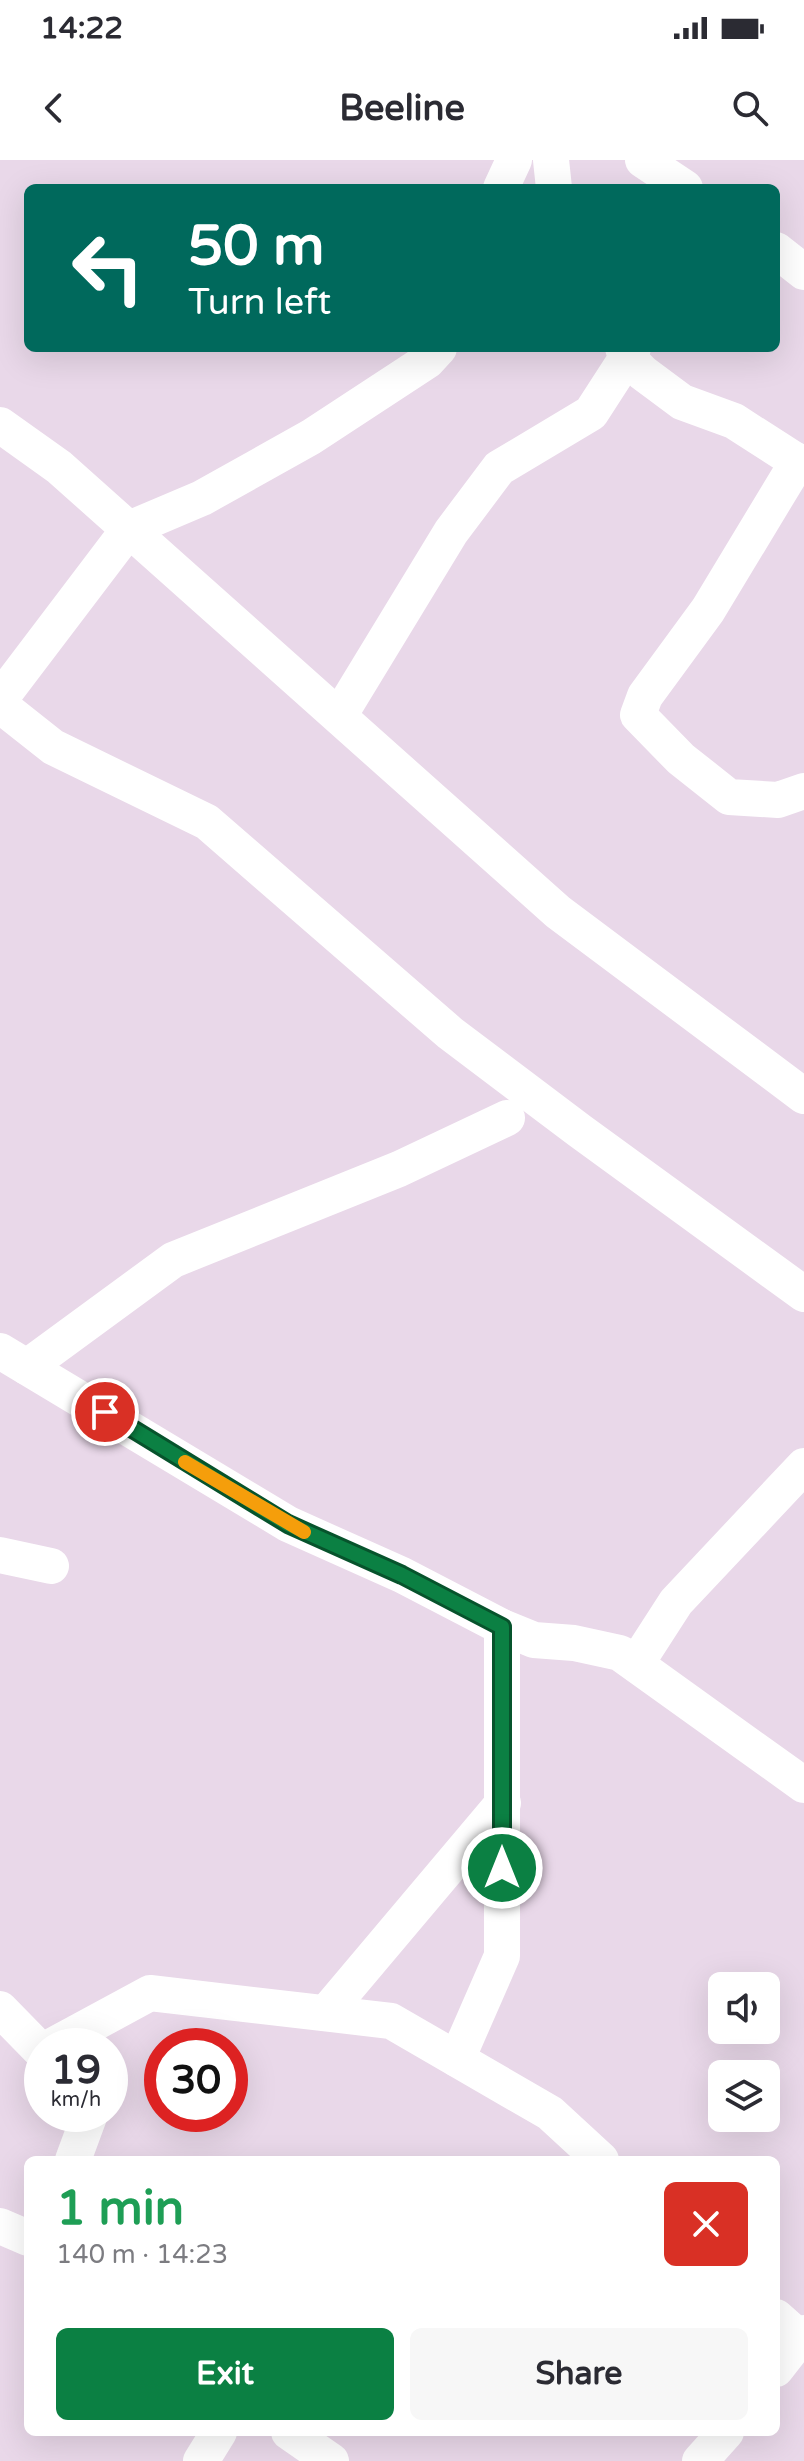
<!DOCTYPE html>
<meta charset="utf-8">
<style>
body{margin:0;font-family:"Varela Round",sans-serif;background:#f7f7f7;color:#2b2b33;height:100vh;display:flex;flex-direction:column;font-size:30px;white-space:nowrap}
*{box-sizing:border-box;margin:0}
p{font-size:26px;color:#7c7c81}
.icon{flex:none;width:44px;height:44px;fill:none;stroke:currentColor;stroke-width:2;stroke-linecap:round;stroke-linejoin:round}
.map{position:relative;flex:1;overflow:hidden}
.sheet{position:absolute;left:24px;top:1996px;width:756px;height:280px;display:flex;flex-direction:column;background:#fff;border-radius:12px;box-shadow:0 8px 32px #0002}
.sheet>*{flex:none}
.hud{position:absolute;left:24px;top:24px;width:756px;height:168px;border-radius:12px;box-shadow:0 8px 32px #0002;background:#00695c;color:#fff;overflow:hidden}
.fabs{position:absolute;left:708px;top:1812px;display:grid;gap:16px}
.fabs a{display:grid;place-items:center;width:72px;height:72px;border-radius:12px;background:#fff;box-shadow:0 8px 32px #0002;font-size:40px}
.speed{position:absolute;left:24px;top:1868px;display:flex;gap:16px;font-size:40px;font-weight:700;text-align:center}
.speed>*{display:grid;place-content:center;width:104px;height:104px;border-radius:50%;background:#fff;box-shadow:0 8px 32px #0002;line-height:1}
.speed small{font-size:20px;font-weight:400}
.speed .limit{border:12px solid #d22;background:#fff;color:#111}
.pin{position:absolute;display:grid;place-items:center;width:68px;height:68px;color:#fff;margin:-34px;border:4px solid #fff;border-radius:50%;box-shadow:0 2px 8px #0007}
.me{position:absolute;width:88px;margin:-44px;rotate:0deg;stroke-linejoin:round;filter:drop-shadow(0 0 6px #0008)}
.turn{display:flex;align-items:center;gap:28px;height:168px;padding:0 32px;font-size:36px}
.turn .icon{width:104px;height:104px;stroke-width:2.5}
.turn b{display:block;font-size:56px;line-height:68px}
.round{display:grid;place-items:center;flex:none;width:84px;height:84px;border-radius:12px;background:#f7f7f7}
.head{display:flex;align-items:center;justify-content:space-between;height:136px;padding:0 32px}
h1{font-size:48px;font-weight:700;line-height:60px;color:#1e9e55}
.action{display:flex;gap:16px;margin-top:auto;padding:16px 32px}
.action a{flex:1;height:92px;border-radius:12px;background:#0b8043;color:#fff;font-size:32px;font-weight:700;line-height:92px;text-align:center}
.action a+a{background:#f7f7f7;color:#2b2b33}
.status{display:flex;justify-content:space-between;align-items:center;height:56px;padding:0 40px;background:#fff;direction:ltr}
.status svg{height:22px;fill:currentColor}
header{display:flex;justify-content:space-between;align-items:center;height:104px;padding:0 32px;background:#fff;font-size:36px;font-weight:700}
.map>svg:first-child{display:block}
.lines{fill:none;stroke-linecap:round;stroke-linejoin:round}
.minor{stroke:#fff;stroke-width:36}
.route-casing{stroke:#07532c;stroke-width:20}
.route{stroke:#0b8043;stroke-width:14}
.slow{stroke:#f59e0b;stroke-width:14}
</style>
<div class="status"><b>14:22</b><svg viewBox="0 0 49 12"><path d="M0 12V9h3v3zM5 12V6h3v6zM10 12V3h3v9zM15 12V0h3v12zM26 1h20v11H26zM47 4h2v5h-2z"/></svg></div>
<header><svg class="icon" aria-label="back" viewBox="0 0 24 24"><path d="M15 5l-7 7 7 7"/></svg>Beeline<svg class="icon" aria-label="search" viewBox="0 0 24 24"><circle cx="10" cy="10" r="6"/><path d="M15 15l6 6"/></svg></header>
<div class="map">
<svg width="804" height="2301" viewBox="0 0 804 2301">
<rect width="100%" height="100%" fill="#e9d8e9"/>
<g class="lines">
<!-- minor -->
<g class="minor">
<path d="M551 0 554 28"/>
<path d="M643 0 685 28"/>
<path d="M501 28 514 0"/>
<path d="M776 90 804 112"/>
<path d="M623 188 626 196 643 213 682 242 734 261 804 306"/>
<path d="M0 265 59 307 558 752 804 936"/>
<path d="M798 301 708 450 645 536 638 555 681 599 729 637 778 640 804 631"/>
<path d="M0 539 129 369 202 338 311 277 427 201 439 188"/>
<path d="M0 545 53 587 207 662 450 873 580 971 804 1134"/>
<path d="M339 556 451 372 499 308 591 253 633 188"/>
<path d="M0 1191 288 1364 402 1415 502 1467 534 1480 574 1483 620 1493 804 1625"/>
<path d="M27 1207 173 1100 399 1009 507 958"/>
<path d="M0 1395 51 1406"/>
<path d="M636 1504 676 1442 804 1306"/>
<path d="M0 1849 42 1892"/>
<path d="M326 1853 503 1643"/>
<path d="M52 1886 150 1833 391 1861 550 1953 601 2000"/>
<path d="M457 1899 502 1796V1467"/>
<path d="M73 2000 90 1954"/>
<path d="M0 2066 28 2078"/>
<path d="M776 2157 804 2182"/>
<path d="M776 2209 804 2173"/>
<path d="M289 2272 331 2301"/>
<path d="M201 2301 219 2272"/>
<path d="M700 2301 726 2272"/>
</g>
</g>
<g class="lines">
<!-- route casing -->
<g class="route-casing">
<path id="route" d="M105 1252 288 1364 402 1415 502 1467V1708"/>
</g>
<!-- route -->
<use href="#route" class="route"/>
<!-- slow -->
<path class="slow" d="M185 1302 304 1372"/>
</g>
</svg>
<div class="fabs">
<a><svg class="icon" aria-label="sound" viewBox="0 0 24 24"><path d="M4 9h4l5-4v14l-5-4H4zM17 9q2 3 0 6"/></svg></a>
<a><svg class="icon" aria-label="layers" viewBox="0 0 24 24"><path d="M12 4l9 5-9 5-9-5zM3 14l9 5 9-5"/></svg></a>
</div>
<div class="speed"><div>19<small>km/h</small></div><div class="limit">30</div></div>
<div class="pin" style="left:105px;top:1252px;background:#d93025"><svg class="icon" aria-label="arrive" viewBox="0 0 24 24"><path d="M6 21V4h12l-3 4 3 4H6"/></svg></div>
<svg class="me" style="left:502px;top:1708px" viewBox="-20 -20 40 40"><circle r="17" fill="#0b8043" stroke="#fff" stroke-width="3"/><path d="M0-11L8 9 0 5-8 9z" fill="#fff"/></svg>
<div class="hud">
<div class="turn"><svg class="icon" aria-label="left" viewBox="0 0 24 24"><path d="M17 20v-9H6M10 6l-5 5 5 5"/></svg><div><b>50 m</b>Turn left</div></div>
</div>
<section class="sheet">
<div class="head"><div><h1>1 min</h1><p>140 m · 14:23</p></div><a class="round" style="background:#d93025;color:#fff"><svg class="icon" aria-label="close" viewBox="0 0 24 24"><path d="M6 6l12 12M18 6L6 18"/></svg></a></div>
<div class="action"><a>Exit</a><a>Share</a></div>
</section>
</div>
